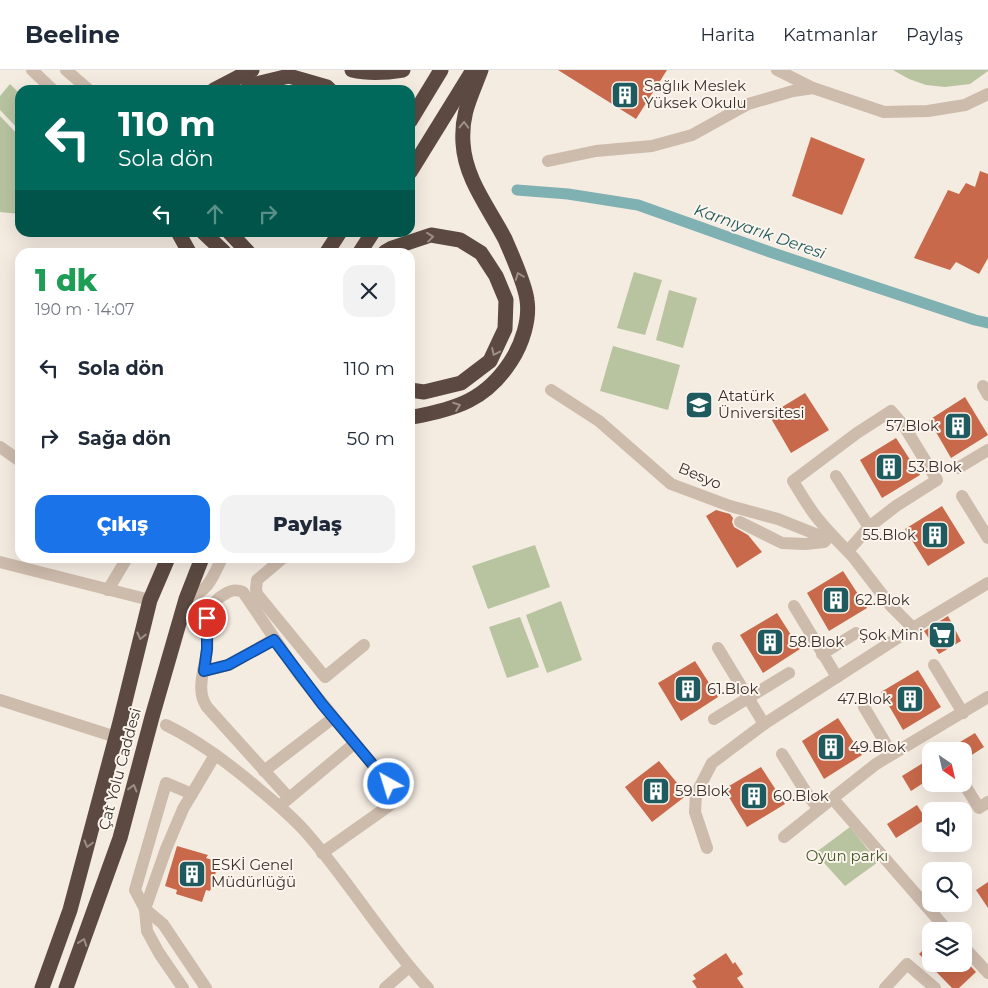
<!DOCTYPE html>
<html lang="tr">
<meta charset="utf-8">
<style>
body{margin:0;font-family:Montserrat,sans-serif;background:#f2f2f3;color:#1f2937;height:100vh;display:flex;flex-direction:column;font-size:19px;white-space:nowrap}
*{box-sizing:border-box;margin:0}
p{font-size:16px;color:#747a83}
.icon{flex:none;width:28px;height:28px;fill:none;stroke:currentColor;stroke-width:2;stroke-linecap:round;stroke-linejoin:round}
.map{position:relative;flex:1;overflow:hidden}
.sheet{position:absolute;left:15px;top:178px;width:400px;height:315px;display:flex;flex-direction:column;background:#fff;border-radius:15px;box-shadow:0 5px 20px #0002}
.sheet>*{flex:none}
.hud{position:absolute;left:15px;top:15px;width:400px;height:152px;border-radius:15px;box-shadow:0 5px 20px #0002;background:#00695c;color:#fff;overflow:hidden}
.needle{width:32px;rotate:146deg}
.fabs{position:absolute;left:922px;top:672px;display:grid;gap:10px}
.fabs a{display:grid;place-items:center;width:50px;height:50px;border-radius:10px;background:#fff;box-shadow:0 5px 20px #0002;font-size:25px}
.pin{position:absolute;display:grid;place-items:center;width:42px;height:42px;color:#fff;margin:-21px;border:2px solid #fff;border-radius:50%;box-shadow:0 1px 5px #0007}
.me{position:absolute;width:55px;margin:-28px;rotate:321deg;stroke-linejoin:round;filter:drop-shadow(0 0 4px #0008)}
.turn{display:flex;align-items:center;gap:18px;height:105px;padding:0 20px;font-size:22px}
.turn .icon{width:65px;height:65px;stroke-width:2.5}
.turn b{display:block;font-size:35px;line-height:42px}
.lanes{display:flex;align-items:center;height:48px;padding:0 20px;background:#0003;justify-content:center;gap:25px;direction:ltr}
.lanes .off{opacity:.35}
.round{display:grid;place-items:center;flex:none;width:52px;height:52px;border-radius:15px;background:#f2f2f3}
.head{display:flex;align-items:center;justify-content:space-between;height:85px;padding:0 20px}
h1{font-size:30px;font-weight:800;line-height:38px;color:#1e9e55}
.action{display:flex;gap:10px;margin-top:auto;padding:10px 20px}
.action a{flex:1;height:58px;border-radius:15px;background:#1a73e8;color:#fff;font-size:20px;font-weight:800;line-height:58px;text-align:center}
.action a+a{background:#f2f2f3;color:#1f2937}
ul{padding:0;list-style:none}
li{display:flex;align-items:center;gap:15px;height:70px;padding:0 20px}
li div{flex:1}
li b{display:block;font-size:19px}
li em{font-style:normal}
header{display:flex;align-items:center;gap:30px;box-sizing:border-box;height:70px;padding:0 25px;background:#fff;border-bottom:1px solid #e0e1e3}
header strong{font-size:24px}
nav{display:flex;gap:28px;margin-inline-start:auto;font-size:18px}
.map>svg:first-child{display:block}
.green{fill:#b8c4a0}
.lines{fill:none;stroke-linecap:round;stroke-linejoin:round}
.canal{stroke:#7fb0b2;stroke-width:11}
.building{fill:#c8694b}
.minor{stroke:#cdbbac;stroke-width:12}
.highway{stroke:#5c4a42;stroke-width:15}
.oneway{stroke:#9c8e87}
.route-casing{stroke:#114b97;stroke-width:12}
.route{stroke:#1a73e8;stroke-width:9}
.labels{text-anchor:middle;stroke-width:4;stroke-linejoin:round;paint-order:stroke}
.poi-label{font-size:15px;fill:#3b302b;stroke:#fbf5ee;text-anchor:start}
.street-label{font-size:15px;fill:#3b302b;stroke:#fbf5ee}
.park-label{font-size:15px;fill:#4a5a2e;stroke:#fbf5ee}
.water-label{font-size:16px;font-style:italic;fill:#1f5a5e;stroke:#fbf5ee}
</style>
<header>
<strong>Beeline</strong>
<nav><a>Harita</a><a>Katmanlar</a><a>Paylaş</a></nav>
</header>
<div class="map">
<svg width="988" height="918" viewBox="0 0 988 918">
<rect width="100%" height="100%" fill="#f4ebe1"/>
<!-- green -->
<g class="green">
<path d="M893 0H988V1L970 14 945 17 926 15 909 9Z"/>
<path d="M10 14 20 24V61L0 40V26Z"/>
<path d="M0 46 20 67V144L0 142Z"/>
<path d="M634 202 662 210 645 265 617 258Z"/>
<path d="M669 220 697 228 683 278 656 270Z"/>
<path d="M613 276 680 295 668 340 600 321Z"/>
<path d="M535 475 550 517 488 539 472 496Z"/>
<path d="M561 531 582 590 547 603 526 545Z"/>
<path d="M520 547 539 597 507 608 489 557Z"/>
<path d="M850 757 878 792 845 816 815 783Z"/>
</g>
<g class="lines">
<!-- canal -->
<path class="canal" d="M517 120 568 124 638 135 770 182 975 250 988 253"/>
</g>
<!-- building -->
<g class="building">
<path d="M558 0H667L636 49Z"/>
<path d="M811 67 865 89 842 145 792 126Z"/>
<path d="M980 101 988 104V188L979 204 956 192 950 200 914 188 948 120 959 124 966 113 975 117Z"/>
<path d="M805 323 829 360 791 383 769 345Z"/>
<path d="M965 327 988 365 951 388 929 350Z"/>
<path d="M896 368 920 405 882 428 860 390Z"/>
<path d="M942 436 965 473 928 496 905 459Z"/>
<path d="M716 440 730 444 733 448 732 452 734 457 748 465 762 482 737 498 706 446Z"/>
<path d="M843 501 867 538 829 561 807 523Z"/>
<path d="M777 543 800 579 763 603 740 565Z"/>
<path d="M948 546 961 571 939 584 924 561Z"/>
<path d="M695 591 718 627 681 651 658 613Z"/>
<path d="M918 600 941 637 903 660 881 622Z"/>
<path d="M838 648 862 685 824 709 802 671Z"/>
<path d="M975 663 984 677 964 690V681H945Z"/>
<path d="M931 688V708L911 721 902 706Z"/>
<path d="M659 691 687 725 652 752 625 717Z"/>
<path d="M761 697 785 734 747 757 724 719Z"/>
<path d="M917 735 926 749 896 768 887 754Z"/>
<path d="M177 776 208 785 206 788 219 792 210 821 206 820 202 832 176 824 177 820 165 816Z"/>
<path d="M988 812V838L976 820Z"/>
<path d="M931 872V894H964V889L976 902 959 918H952L919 884Z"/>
<path d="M726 883 733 894 735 892 743 904 737 908 744 918H697L692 911 696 909 693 905Z"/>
</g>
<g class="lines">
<!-- minor -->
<g class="minor">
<path d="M32 0 53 20"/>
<path d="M66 0 89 20"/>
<path d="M777 0 813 18 884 42 928 41 965 35 988 24"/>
<path d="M548 91 596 81 652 76 692 65 748 34 793 21 813 18"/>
<path d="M983 316 988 325"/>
<path d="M551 320 599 351 671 414 730 436 778 449 818 465H832"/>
<path d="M0 377 20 391"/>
<path d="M958 398 988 380"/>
<path d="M836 406 869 457"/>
<path d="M962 426 988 468"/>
<path d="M740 452 782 473 805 474 824 472 830 466"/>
<path d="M848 481 869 457 896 436 937 410 904 356 891 341 857 363 793 411C799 421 805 431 812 441 824 458 840 473 854 488L891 536 913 558 988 513"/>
<path d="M283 488 257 510 256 519 257 524 325 607 364 575"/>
<path d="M0 492 150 530"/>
<path d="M108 520 127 488"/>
<path d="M186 529C209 521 212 508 222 488"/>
<path d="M794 536 837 607"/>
<path d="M718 578 764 654"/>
<path d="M822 584 856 563"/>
<path d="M934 595 963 643"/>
<path d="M203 601 229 595 274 569"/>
<path d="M0 630 116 667"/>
<path d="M864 637 892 684"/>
<path d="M714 649 789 603"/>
<path d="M166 655C201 672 231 695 260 720 278 735 296 750 310 767 352 816 385 871 428 918"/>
<path d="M782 684 809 727 819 739 876 694 988 627"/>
<path d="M264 701 333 648"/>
<path d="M964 714 979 738 988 732"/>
<path d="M289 728 207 637C195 620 205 599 207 580 209 559 202 536 225 524 231 520 236 519 243 522L300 606 400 728 322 783"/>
<path d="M833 729 948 861"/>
<path d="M282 734 355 673"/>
<path d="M784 767 819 739"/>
<path d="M707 778 695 742 696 724 712 693 764 654 913 558"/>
<path d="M145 839 166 779 183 739 215 685"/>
<path d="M145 839 163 854 206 918"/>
<path d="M964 877 988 903"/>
<path d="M183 918 159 883 147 861 145 839 135 820 166 713 192 724"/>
<path d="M385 918 409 897"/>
<path d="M885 918 907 894 935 918"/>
</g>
<!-- highway -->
<g class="highway">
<path d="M352 0C369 4 385 3 403 0"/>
<path d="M214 20 252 0"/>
<path d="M246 20 252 15 289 6 327 17 330 20"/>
<path d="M410 51 441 0"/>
<path d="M410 102 473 0"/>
<path d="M178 162 189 182"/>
<path d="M203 162 224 182"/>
<path d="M229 162 248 182"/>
<path d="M327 182 340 162"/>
<path d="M360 182 373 162"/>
<path d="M385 182 392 178 431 165 460 170 481 183 496 206 506 230 505 259 490 291 461 313 424 322 410 320"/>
<path d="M410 346 413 347C456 339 486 330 511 291 522 274 530 250 527 230 525 214 512 185 505 169 489 138 465 109 463 73 461 43 471 27 481 0"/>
<path d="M42 918 70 840 120 652 150 530 168 488"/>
<path d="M66 918 120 768 152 647 186 529 202 488"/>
</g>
</g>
<!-- one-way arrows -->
<defs><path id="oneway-chevron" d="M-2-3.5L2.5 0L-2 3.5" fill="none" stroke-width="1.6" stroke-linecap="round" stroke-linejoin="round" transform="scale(1.25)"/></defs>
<g class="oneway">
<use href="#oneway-chevron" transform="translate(464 55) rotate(-89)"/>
<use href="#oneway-chevron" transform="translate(430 167) rotate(-7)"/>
<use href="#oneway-chevron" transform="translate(519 206) rotate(-111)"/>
<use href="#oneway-chevron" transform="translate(495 282) rotate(115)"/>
<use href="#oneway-chevron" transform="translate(457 336) rotate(-20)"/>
<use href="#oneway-chevron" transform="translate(141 566) rotate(104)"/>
<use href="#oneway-chevron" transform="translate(133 718) rotate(-75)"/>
<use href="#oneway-chevron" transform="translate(88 774) rotate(105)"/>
<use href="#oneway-chevron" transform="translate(83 872) rotate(-70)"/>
</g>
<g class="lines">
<!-- route casing -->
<g class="route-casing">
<path id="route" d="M207 548V579L204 601 228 595 274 570 322 634 389 714"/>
</g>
<!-- route -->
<use href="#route" class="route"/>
</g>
<!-- icons -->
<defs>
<g id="building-square" transform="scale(1.4375)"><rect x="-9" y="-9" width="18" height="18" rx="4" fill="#1f5a5e" stroke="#fbf5ee"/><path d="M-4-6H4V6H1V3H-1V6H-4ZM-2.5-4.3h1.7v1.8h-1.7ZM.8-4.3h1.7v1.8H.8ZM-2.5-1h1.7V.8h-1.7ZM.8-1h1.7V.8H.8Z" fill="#fff"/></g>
<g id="university-square" transform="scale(1.4375)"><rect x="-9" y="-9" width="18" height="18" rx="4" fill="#1f5a5e" stroke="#fbf5ee"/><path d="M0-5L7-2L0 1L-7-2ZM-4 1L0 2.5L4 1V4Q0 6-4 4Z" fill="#fff"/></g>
<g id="supermarket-square" transform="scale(1.4375)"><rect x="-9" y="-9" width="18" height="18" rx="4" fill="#1f5a5e" stroke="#fbf5ee"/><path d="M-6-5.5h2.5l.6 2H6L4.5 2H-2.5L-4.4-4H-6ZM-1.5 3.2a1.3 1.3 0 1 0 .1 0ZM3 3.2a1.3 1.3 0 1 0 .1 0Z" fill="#fff"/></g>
</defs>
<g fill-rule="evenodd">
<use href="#building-square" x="625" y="25"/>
<use href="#university-square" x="699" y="335"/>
<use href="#building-square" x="958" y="356"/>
<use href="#building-square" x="889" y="397"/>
<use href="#building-square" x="935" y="465"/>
<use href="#building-square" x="836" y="530"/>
<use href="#supermarket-square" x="942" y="565"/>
<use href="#building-square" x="770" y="572"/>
<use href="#building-square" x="688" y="619"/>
<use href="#building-square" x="910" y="629"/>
<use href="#building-square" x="831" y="677"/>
<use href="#building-square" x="656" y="721"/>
<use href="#building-square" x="754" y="726"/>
<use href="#building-square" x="192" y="804"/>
</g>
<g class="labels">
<!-- poi labels -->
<g class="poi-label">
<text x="644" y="21">Sağlık Meslek<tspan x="644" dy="17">Yüksek Okulu</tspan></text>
<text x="718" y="331">Atatürk<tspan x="718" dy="17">Üniversitesi</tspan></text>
<text x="939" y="361" text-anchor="end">57.Blok</text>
<text x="908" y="402">53.Blok</text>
<text x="916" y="470" text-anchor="end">55.Blok</text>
<text x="855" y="535">62.Blok</text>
<text x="923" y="570" text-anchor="end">Şok Mini</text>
<text x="789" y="577">58.Blok</text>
<text x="707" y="624">61.Blok</text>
<text x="891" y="634" text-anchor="end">47.Blok</text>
<text x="850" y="682">49.Blok</text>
<text x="675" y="726">59.Blok</text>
<text x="773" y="731">60.Blok</text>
<text x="211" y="800">ESKİ Genel<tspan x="211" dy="17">Müdürlüğü</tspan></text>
</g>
<!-- street labels -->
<g class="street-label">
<text transform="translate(700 406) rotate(23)" y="5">Besyo</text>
<text transform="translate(120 699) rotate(-75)" y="5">Çat Yolu Caddesi</text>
</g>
<!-- park labels -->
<g class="park-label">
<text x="847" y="791">Oyun parkı</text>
</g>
<!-- water labels -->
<g class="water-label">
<text transform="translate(760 161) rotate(19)" y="6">Karnıyarık Deresi</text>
</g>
</g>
</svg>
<div class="fabs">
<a><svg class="needle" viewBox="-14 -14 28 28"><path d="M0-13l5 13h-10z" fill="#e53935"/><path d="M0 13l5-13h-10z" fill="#747a83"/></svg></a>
<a><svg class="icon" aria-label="sound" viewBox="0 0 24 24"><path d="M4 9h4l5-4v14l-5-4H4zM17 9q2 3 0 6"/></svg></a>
<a><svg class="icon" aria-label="search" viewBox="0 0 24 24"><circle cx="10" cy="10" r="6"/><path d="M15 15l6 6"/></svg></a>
<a><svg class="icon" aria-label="layers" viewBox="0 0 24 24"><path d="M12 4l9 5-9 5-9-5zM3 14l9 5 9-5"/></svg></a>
</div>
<div class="pin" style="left:207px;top:548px;background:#d93025"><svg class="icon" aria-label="arrive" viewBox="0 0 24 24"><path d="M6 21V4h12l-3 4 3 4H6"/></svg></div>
<svg class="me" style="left:389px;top:714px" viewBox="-20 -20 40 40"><circle r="17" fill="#1a73e8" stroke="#fff" stroke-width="3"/><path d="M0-11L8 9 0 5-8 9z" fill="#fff"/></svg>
<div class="hud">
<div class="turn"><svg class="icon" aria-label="left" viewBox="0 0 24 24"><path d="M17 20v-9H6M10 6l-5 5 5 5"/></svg><div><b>110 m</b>Sola dön</div></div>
<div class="lanes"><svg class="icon" aria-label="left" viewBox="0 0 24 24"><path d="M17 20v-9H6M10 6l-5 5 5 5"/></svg><svg class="icon off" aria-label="ahead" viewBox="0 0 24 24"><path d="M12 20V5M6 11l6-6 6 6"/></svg><svg class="icon off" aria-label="right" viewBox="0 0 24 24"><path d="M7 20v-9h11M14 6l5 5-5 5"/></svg></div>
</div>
<section class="sheet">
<div class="head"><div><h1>1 dk</h1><p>190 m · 14:07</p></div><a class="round"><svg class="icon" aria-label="close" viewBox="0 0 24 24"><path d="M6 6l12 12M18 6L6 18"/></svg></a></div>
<ul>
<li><svg class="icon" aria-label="left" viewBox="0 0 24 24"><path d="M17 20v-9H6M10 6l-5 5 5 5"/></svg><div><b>Sola dön</b></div><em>110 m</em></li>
<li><svg class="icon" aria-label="right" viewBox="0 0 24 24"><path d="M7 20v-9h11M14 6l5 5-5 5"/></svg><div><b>Sağa dön</b></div><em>50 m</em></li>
</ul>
<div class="action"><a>Çıkış</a><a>Paylaş</a></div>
</section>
</div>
